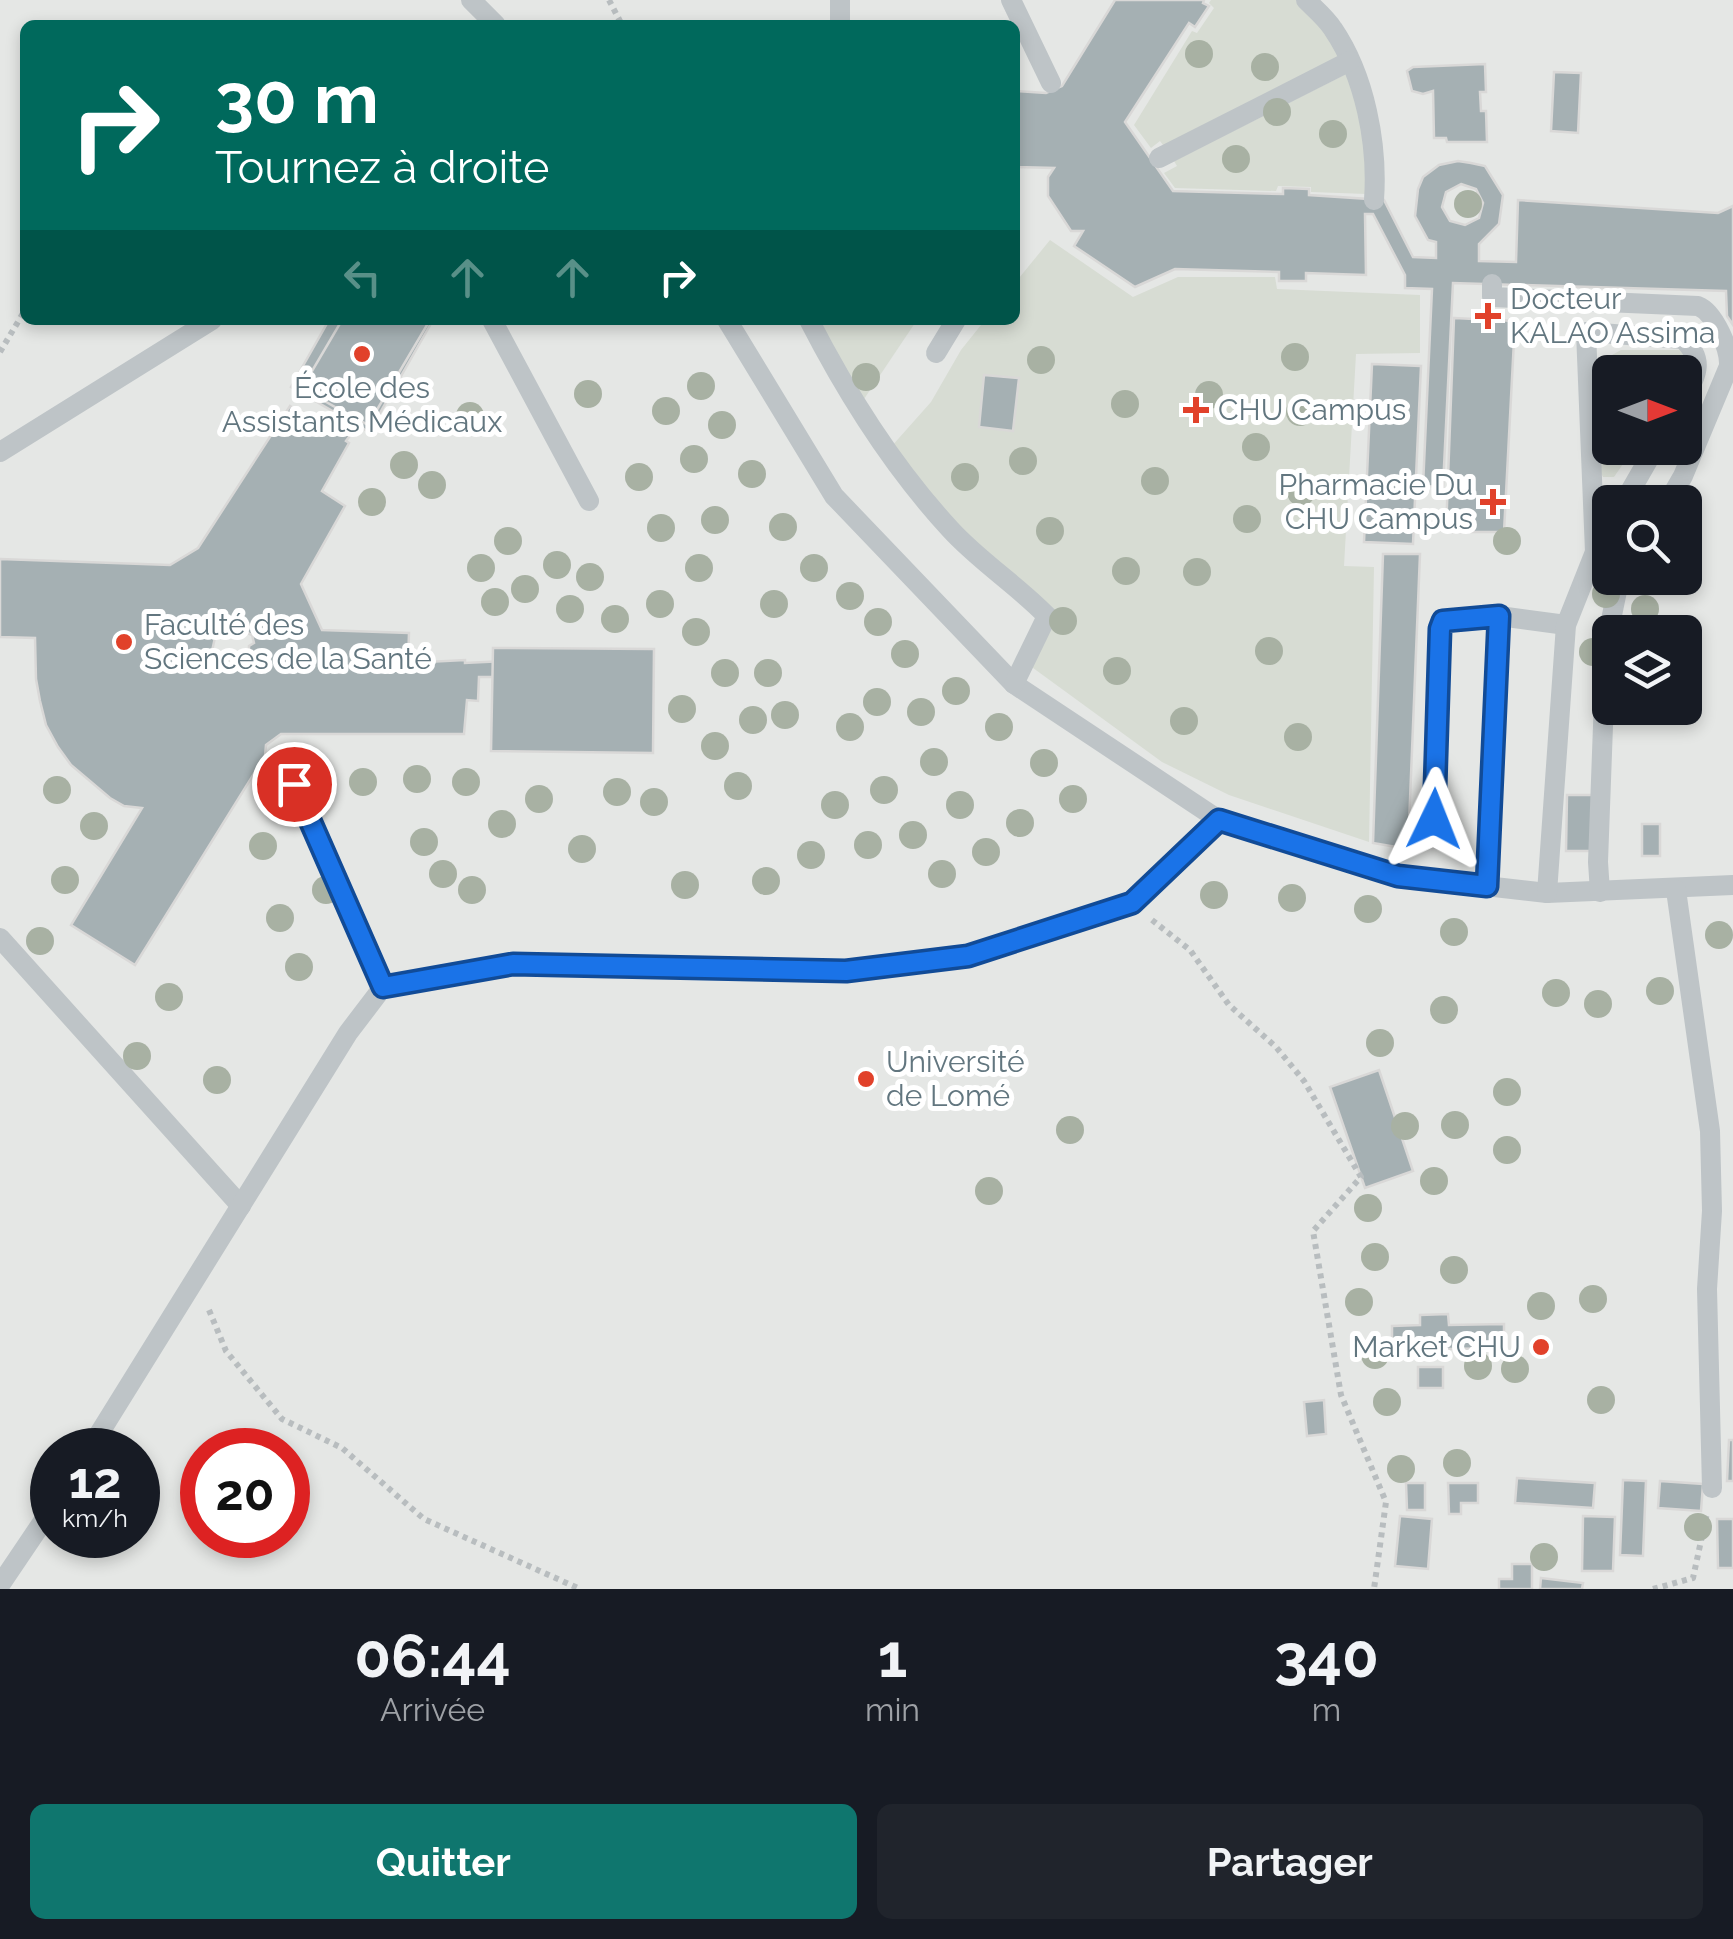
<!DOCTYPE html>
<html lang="fr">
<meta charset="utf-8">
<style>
body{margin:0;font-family:Raleway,sans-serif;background:#20242c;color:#f1f3f6;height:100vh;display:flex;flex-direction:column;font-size:38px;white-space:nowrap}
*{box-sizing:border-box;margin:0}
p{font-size:32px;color:#9ea1a6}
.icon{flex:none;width:55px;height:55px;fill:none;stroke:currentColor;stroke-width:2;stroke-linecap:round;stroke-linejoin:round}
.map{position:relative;height:1589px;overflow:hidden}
.details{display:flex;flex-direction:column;background:#171b24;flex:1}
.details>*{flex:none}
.guide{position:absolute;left:20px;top:20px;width:1000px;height:305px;border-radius:15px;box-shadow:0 5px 15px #0003;background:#00695c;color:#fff;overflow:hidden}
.needle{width:65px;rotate:90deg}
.tools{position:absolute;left:1592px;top:355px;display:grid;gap:20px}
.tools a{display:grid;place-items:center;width:110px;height:110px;border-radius:15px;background:#171b24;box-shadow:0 5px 15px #0003;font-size:50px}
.speed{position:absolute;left:30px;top:1428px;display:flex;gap:20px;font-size:50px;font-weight:700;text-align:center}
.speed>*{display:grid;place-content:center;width:130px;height:130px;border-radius:50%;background:#171b24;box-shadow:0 5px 15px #0003;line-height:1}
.speed small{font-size:25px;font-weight:400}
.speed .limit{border:15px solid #d22;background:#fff;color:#111}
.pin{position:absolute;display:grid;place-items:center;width:85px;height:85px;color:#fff;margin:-42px;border:5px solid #fff;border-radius:50%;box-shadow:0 2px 10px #0007}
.me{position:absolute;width:110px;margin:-55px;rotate:2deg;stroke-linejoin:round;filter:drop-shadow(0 0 8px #0008)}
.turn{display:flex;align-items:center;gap:35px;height:210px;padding:0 30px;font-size:45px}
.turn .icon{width:130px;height:130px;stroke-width:2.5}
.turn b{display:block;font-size:70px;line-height:85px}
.lanes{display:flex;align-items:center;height:95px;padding:0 30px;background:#0003;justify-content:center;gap:50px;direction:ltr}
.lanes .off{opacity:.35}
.eta{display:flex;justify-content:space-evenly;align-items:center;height:170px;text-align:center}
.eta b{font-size:60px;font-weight:700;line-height:70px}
.action{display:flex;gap:20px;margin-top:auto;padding:20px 30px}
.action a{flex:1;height:115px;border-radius:15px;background:#0f766e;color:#fff;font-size:40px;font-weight:700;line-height:115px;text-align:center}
.action a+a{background:#20242c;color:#f1f3f6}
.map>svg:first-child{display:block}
.built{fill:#e5e7e5;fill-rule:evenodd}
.green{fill:#d7dcd3}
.building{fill:#a5b0b3;stroke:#d9d8d7;stroke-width:2.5;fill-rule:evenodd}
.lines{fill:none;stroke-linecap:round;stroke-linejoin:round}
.path{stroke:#b8bdbf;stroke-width:6;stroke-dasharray:5 5;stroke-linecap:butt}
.lane{stroke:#bec4c7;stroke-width:20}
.tree{fill:#a8b1a3}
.route-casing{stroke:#114b97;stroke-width:25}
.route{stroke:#1a73e8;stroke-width:18}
.poi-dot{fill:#e1412a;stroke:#fff;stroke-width:4}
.labels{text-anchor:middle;stroke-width:10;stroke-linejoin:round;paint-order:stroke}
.poi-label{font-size:30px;fill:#62767f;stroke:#fff;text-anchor:start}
</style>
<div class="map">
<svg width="1733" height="1589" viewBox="0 0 1733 1589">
<rect width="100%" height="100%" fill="#f7f7f4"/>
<!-- built -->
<path class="built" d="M0 0H1733V1589H0ZM25 25H1015V320H25ZM1610 372H1685V448H1610ZM1610 502H1685V578H1610ZM1610 632H1685V708H1610ZM52 1450H138V1535H52ZM202 1450H288V1535H202Z"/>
<!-- green -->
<g class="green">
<path d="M1211 0H1300L1327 30 1338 57 1166 149 1160 141 1151 148 1134 125 1192 31 1197 33 1214 8 1209 3Z"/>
<path d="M1346 74 1363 120 1367 194 1311 192V187L1278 186 1276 191 1175 188 1164 173 1177 166 1174 161Z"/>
<path d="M1050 240 1133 297 1178 277H1275L1277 289 1420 295V353L1356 354 1344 566 1374 567 1369 842 1229 795 1162 762 1029 665 1058 619 958 527 891 447 931 402 961 350 985 320H1015V283Z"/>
<path d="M815 320H917L860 405Z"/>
<path d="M1621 350H1681L1690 356 1685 375 1610 372V448H1634L1614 477H1603L1598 468 1607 371 1612 355Z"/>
</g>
<!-- building -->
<g class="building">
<path d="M1115 0H1204L1203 3 1209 6 1195 27 1189 23 1125 122 1173 191 1283 194V188L1309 189V195L1384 200 1413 257 1436 258V242L1428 240 1415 216 1418 189 1423 177 1439 165 1458 161 1471 163 1485 166 1503 195 1499 224 1479 244V261L1516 262 1518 200 1718 213 1733 206V325L1727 316 1726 291 1453 283 1443 487 1423 486 1432 289 1405 288V275L1373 214H1365L1366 275 1306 273V281H1279V272L1175 269 1135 287 1074 246 1083 231H1071L1048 196V177L1054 168 1015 167V91L1046 93 1062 86ZM1461 184 1476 189 1483 203 1479 218 1465 225 1450 221 1442 207 1446 192Z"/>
<path d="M1485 64 1486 92H1480L1481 111H1486L1487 142H1447L1446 138H1434L1433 91 1423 94 1412 91 1407 71 1413 67Z"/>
<path d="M1554 72 1581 73 1578 133 1551 131Z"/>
<path d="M1454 318 1515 321 1504 532H1446Z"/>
<path d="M329 320H433L369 432 291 387Z"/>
<path d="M342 320H430L368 425 361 421 346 441 349 443 322 491 345 506 301 584 322 630 409 633 408 663 465 660V663L619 655V664L631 665V669H646V709H638V683H631V728L618 729 619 741 492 734 493 677H479L478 701 467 700 464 734H281L266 745 265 756 135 965 71 925 142 808 124 806 110 798 71 765 58 747 46 725 40 701 36 679 35 638 0 637V559L170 565 198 548 290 406 320 424 326 415 341 425 347 414 302 388ZM232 626 252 635 254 643 249 646V652L254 653 251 662 242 663 233 670 223 667V662L218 664 212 651 216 633 225 634 228 632 226 629Z"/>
<path d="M1372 364 1421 366 1413 544 1364 542Z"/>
<path d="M984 375 1019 378 1013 431 979 427Z"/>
<path d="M1383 554H1420L1408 849 1373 843Z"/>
<path d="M493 648 654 649 653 753 491 751Z"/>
<path d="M1567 795H1596L1595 851H1566Z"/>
<rect x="1642" y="824" width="18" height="32"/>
<path d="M1379 1070 1413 1171 1365 1188 1330 1087Z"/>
<path d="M1448 1314 1449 1325 1504 1324V1348L1392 1350V1326L1420 1325V1315Z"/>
<rect x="1418" y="1367" width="25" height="21"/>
<path d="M1324 1400 1326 1434 1307 1436 1304 1402Z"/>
<path d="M1729 1440H1733V1481H1727Z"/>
<path d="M1517 1478 1595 1483 1593 1508 1515 1503Z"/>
<path d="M1623 1480 1646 1481 1643 1556 1620 1555Z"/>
<path d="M1660 1481 1703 1484 1701 1511 1658 1508Z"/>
<path d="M1406 1483H1425V1510H1407Z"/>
<path d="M1448 1483H1478V1503H1461V1514H1449Z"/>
<path d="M1400 1516 1432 1519 1428 1569 1395 1566Z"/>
<path d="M1583 1516 1615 1517 1613 1571H1582Z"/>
<path d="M1717 1519H1733V1568H1718Z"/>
<path d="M1512 1564H1532V1589H1499V1579H1512Z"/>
<path d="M1541 1578 1583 1583 1582 1589H1540Z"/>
</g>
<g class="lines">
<!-- path -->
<g class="path">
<path d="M609 0 622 25"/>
<path d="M0 352 25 310"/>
<path d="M1152 920 1190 950 1229 1005 1276 1047 1304 1081 1361 1177 1313 1231 1341 1395 1386 1502 1374 1589"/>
<path d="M209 1310 226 1351 282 1419 342 1448 424 1519 580 1589"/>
<path d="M1653 1589 1693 1578 1707 1513"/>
</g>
<!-- lane -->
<g class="lane">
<path d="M471 0 496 25"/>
<path d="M1011 0 1051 83"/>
<path d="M1306 0C1315 9 1326 18 1333 29 1365 76 1378 144 1374 200"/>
<path d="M840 25V0"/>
<path d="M1159 158 1350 61"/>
<path d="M1492 284V297L1698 306C1714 312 1730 349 1729 366L1683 476 1668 502"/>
<path d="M492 320 589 501"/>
<path d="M727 320 834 496 1014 684 1219 820 1398 876 1547 893 1733 885"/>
<path d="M809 320C848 396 892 466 950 529 979 561 1017 585 1047 616L1014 684"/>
<path d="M936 353 956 320"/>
<path d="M0 452 212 320"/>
<path d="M1624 502 1655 448"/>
<path d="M1595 552 1586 332 1683 339C1704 359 1698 373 1685 396"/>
<path d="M294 784 383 987"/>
<path d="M1434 819 1440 629 1443 621 1499 616 1566 625"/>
<path d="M1487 886 1499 616"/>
<path d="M1676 890 1710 1131 1712 1211 1707 1289 1712 1488"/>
<path d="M1600 892 1598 862 1606 644 1617 591 1625 578"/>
<path d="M1547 893 1566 625 1595 552 1610 526"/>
<path d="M0 938 241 1206"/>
<path d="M89 1450 348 1033 383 987 513 964 845 971 969 956 1132 903 1219 820"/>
<path d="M0 1585 52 1508"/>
</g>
</g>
<!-- trees -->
<g class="tree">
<circle cx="1199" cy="54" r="14"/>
<circle cx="1265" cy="67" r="14"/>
<circle cx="1277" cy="112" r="14"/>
<circle cx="1333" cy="134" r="14"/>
<circle cx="1236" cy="159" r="14"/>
<circle cx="1468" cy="204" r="14"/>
<circle cx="1295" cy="357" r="14"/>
<circle cx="1041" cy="360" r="14"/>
<circle cx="866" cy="377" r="14"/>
<circle cx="701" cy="386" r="14"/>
<circle cx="588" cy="394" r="14"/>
<circle cx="1209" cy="395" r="14"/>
<circle cx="1125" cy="404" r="14"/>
<circle cx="666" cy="411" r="14"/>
<circle cx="1300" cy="412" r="14"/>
<circle cx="470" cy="416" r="14"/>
<circle cx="722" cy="425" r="14"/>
<circle cx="1256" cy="447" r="14"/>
<circle cx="694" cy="459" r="14"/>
<circle cx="1023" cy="461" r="14"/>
<circle cx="404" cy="465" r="14"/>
<circle cx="752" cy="474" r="14"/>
<circle cx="639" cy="477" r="14"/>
<circle cx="965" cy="477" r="14"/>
<circle cx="1155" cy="481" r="14"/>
<circle cx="432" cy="485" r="14"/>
<circle cx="1301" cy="492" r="14"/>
<circle cx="372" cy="502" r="14"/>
<circle cx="1247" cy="519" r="14"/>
<circle cx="715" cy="520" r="14"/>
<circle cx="783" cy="527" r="14"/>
<circle cx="661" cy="528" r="14"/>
<circle cx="1050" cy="531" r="14"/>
<circle cx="508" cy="541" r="14"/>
<circle cx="1507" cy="541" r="14"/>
<circle cx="557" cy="565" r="14"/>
<circle cx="481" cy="568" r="14"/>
<circle cx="699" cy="568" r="14"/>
<circle cx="814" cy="568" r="14"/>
<circle cx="1126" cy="571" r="14"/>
<circle cx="1197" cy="572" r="14"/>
<circle cx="590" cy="577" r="14"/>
<circle cx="525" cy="589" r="14"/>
<circle cx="1606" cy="594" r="14"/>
<circle cx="850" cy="596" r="14"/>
<circle cx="495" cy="602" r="14"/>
<circle cx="660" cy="604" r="14"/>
<circle cx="774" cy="604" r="14"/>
<circle cx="570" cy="609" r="14"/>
<circle cx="1645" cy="609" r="14"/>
<circle cx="615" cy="619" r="14"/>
<circle cx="1063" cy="621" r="14"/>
<circle cx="878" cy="622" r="14"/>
<circle cx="696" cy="632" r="14"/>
<circle cx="1269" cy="651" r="14"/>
<circle cx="1593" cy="652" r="14"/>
<circle cx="905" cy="654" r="14"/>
<circle cx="1117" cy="671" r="14"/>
<circle cx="725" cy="673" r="14"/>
<circle cx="768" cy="673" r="14"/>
<circle cx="956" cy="691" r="14"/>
<circle cx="877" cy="702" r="14"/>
<circle cx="682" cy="709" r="14"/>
<circle cx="921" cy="712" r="14"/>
<circle cx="785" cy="715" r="14"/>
<circle cx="753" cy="720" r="14"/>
<circle cx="1184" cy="721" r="14"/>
<circle cx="850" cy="727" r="14"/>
<circle cx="999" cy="727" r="14"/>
<circle cx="1298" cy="737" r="14"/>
<circle cx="715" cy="746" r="14"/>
<circle cx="934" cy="762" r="14"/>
<circle cx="1044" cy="763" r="14"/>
<circle cx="417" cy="779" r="14"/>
<circle cx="363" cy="782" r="14"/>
<circle cx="466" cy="782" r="14"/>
<circle cx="738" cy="786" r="14"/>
<circle cx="57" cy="790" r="14"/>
<circle cx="884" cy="790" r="14"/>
<circle cx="617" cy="792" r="14"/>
<circle cx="539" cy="799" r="14"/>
<circle cx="1073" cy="799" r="14"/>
<circle cx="654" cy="802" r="14"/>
<circle cx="835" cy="805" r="14"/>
<circle cx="960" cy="805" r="14"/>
<circle cx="1020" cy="823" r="14"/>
<circle cx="502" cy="824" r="14"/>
<circle cx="94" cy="826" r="14"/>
<circle cx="913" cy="835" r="14"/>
<circle cx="424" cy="842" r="14"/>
<circle cx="868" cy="845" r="14"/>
<circle cx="263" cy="846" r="14"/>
<circle cx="582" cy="849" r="14"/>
<circle cx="986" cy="852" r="14"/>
<circle cx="811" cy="855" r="14"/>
<circle cx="443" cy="874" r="14"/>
<circle cx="942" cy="874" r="14"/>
<circle cx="65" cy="880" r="14"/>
<circle cx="766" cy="881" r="14"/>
<circle cx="685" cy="885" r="14"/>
<circle cx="326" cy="890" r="14"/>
<circle cx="472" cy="890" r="14"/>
<circle cx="1214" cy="895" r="14"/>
<circle cx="1292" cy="898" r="14"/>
<circle cx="1368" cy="909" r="14"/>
<circle cx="280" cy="918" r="14"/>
<circle cx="1454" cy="932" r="14"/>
<circle cx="1719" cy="935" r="14"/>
<circle cx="40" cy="941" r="14"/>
<circle cx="299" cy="967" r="14"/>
<circle cx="1660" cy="991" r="14"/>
<circle cx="1556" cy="993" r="14"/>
<circle cx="169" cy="997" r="14"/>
<circle cx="1598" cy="1004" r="14"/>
<circle cx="1444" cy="1010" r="14"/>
<circle cx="1380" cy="1043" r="14"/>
<circle cx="137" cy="1056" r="14"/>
<circle cx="217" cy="1080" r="14"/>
<circle cx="1507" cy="1092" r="14"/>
<circle cx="1455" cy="1125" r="14"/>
<circle cx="1405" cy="1126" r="14"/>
<circle cx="1070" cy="1130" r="14"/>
<circle cx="1507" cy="1150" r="14"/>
<circle cx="1434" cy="1181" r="14"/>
<circle cx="989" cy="1191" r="14"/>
<circle cx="1368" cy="1208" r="14"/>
<circle cx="1375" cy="1257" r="14"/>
<circle cx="1454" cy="1270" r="14"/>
<circle cx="1593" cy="1299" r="14"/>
<circle cx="1359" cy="1302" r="14"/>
<circle cx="1541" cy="1306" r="14"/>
<circle cx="1375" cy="1355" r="14"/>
<circle cx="1478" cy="1366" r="14"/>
<circle cx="1515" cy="1369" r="14"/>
<circle cx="1601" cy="1400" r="14"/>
<circle cx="1387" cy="1402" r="14"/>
<circle cx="1457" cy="1463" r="14"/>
<circle cx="1401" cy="1469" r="14"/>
<circle cx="1698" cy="1527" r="14"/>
<circle cx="1544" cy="1557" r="14"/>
</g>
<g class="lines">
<!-- route casing -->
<g class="route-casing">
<path id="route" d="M294 784 383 987 513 964 846 971 968 956 1132 903 1219 820 1398 876 1487 886 1499 616 1443 621 1440 629 1434 819"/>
</g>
<!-- route -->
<use href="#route" class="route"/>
</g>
<!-- markers -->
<g class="poi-dot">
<path d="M1483 301h10v10h10v10h-10v10h-10v-10h-10v-10h10z"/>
<circle cx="362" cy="354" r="10"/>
<path d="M1191 395h10v10h10v10h-10v10h-10v-10h-10v-10h10z"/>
<path d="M1488 487h10v10h10v10h-10v10h-10v-10h-10v-10h10z"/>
<circle cx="124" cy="642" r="10"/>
<circle cx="866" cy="1079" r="10"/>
<circle cx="1541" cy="1347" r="10"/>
</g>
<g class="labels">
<!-- poi labels -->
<g class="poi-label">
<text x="1510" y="309">Docteur<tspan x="1510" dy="34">KALAO Assima</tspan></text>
<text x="362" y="398" text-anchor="middle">École des<tspan x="362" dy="34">Assistants Médicaux</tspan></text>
<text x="1218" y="420">CHU Campus</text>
<text x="1473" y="495" text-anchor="end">Pharmacie Du<tspan x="1473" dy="34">CHU Campus</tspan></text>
<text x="144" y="635">Faculté des<tspan x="144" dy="34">Sciences de la Santé</tspan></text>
<text x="886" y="1072">Université<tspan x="886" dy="34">de Lomé</tspan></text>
<text x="1521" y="1357" text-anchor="end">Market CHU</text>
</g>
</g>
</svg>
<div class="tools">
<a><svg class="needle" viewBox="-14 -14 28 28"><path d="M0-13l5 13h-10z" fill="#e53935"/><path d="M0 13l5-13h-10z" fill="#9ea1a6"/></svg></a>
<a><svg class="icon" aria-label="search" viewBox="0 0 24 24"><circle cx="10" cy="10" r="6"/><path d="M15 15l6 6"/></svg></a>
<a><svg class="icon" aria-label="layers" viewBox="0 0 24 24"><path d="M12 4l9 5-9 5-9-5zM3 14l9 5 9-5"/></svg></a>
</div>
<div class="speed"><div>12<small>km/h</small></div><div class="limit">20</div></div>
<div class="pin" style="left:294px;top:784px;background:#d93025"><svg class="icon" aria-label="arrive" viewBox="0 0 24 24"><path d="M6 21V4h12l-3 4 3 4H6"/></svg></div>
<svg class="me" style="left:1434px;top:819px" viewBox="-20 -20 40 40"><path d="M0-17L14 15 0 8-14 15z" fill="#1a73e8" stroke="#fff" stroke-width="4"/></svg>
<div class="guide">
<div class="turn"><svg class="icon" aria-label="right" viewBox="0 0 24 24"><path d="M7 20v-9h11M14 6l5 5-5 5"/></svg><div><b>30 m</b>Tournez à droite</div></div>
<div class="lanes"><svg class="icon off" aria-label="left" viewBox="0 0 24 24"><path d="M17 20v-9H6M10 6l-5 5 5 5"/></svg><svg class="icon off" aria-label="ahead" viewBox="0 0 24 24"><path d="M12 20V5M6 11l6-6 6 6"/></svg><svg class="icon off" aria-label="ahead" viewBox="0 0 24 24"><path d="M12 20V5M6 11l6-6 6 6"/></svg><svg class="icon" aria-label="right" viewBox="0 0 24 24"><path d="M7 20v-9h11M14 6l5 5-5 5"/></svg></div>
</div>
</div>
<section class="details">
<div class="eta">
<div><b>06:44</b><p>Arrivée</p></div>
<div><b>1</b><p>min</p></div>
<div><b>340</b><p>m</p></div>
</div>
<div class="action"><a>Quitter</a><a>Partager</a></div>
</section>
